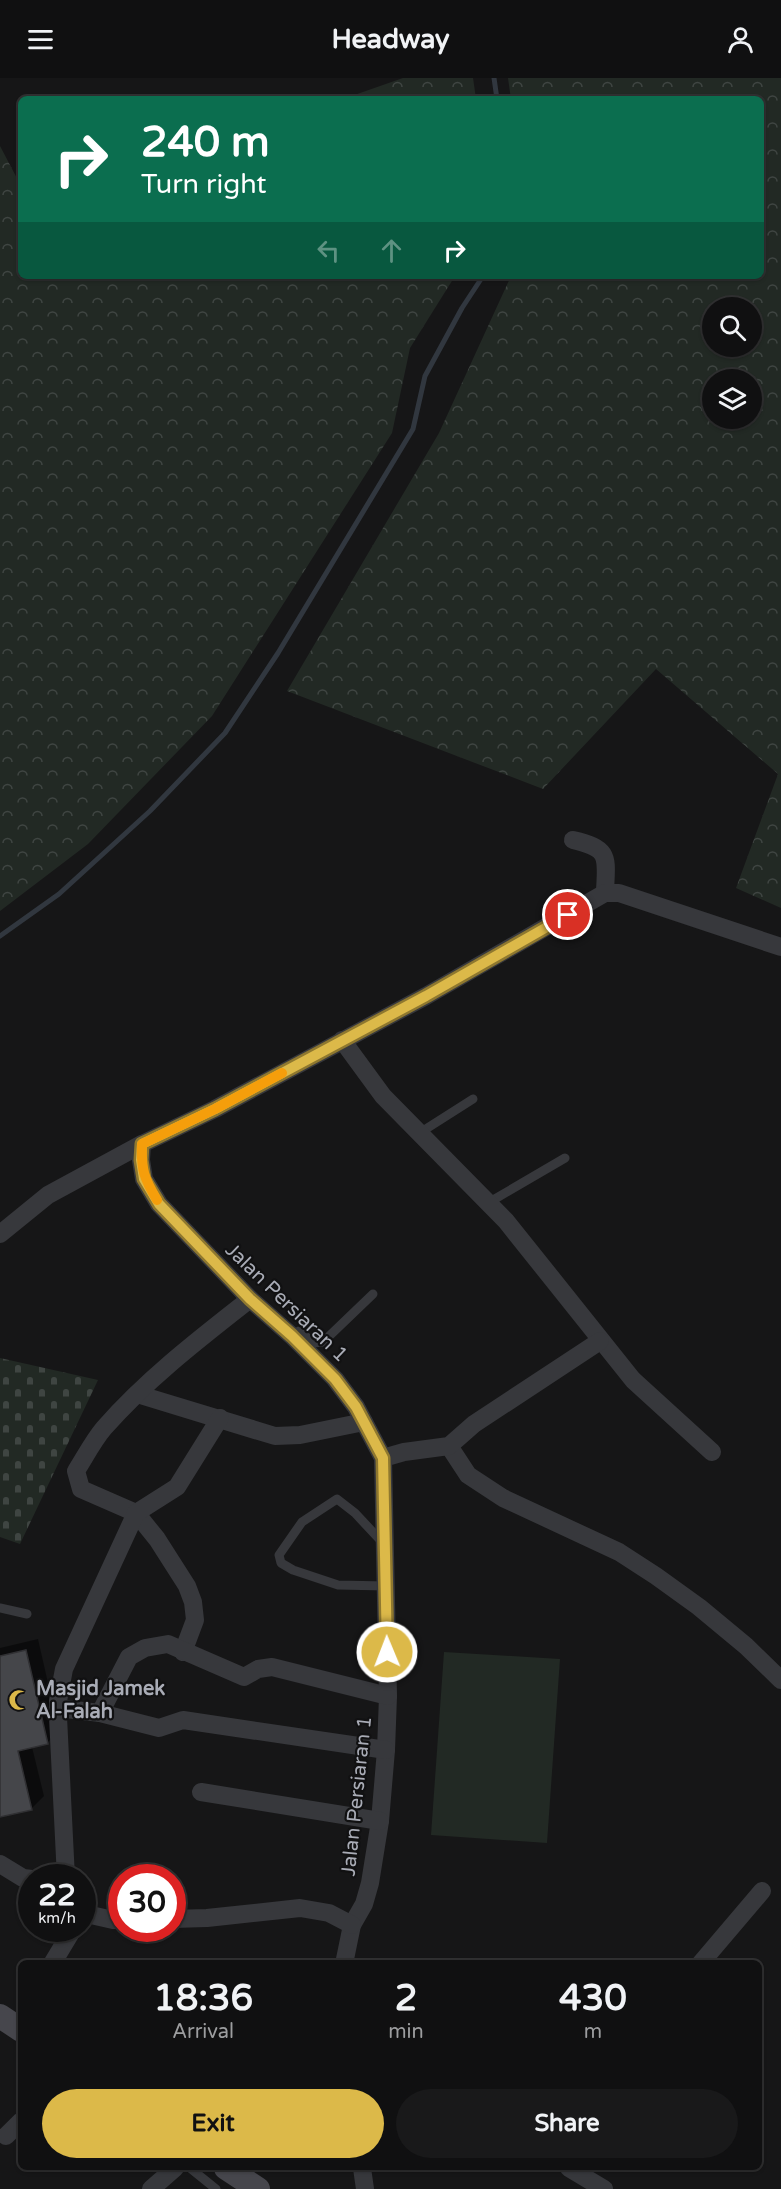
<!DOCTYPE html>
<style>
body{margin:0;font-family:"Varela Round",sans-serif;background:#19191a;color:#f1f3f6;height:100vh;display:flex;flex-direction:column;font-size:22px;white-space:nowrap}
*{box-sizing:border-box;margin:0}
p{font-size:20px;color:#9c9d9f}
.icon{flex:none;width:33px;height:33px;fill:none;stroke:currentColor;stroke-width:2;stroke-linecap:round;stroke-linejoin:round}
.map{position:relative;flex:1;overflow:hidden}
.sheet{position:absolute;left:18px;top:1882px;width:744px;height:210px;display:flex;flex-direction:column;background:#101011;border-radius:9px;box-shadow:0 2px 4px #0004,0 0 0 2px #303031}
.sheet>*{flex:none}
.top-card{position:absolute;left:18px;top:18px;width:746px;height:183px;border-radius:9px;box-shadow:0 2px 4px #0004,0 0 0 2px #303031;background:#0b6e4f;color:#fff;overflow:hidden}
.fabs{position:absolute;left:702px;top:219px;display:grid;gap:12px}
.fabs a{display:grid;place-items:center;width:60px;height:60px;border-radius:50%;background:#101011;box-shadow:0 2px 4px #0004,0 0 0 2px #303031;font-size:30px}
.speed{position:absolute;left:18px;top:1786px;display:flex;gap:12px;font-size:30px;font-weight:700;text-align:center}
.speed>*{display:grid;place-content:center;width:78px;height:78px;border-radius:50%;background:#101011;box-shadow:0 2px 4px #0004,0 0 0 2px #303031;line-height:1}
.speed small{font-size:15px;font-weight:400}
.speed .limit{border:9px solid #d22;background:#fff;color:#111}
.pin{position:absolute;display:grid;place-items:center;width:51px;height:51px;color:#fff;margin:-26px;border:3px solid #fff;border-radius:50%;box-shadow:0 2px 6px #0007}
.me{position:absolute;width:66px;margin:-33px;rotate:359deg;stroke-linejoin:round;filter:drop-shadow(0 0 4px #0008)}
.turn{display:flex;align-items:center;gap:21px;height:126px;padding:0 24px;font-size:27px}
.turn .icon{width:78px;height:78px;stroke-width:2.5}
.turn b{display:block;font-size:42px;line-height:51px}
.lanes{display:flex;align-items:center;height:57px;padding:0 24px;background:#0003;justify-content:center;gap:30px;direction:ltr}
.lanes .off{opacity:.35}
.eta{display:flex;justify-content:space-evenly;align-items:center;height:102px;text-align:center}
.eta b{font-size:36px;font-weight:700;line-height:42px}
.cta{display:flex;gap:12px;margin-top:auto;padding:12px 24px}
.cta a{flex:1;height:69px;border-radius:36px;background:#dcb949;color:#111;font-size:24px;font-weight:700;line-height:69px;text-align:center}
.cta a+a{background:#19191a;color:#f1f3f6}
header{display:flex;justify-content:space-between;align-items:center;height:78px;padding:0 24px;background:#101011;font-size:27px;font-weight:700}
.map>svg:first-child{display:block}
.forest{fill:url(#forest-crowns);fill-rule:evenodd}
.cemetery{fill:url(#cemetery-stones)}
.garden{fill:#222924}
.shadow{fill:#0007}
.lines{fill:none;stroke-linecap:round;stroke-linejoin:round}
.stream{stroke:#31373f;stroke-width:5}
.building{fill:#45464a;stroke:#303033;stroke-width:1.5}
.service{stroke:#37383c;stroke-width:9}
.minor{stroke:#37383c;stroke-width:18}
.secondary{stroke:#46464c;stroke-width:24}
.route-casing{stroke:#8f782f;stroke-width:15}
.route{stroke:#dcb949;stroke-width:10}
.slow{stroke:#f59e0b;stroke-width:10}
.labels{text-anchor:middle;stroke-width:4.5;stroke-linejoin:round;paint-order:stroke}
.street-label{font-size:20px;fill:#a9acb6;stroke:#111112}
.poi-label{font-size:20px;font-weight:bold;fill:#a9acb6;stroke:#111112;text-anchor:start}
</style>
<header><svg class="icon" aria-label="menu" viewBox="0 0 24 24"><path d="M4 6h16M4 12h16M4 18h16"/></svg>Headway<svg class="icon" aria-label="person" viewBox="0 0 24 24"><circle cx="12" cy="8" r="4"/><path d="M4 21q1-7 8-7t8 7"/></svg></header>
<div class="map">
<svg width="781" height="2111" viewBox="0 0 781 2111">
<defs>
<pattern id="forest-crowns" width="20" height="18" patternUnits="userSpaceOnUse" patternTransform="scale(1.5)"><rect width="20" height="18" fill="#222924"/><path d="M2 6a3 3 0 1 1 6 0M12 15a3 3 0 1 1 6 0" fill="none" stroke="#3f4542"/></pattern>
<pattern id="cemetery-stones" width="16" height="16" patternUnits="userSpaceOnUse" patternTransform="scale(1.5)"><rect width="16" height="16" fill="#222924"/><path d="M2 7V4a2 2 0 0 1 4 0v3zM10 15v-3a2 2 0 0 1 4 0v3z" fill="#3f4542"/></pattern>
</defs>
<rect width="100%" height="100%" fill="#161617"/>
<!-- forest -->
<g class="forest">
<path d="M403 0H473L476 21H343Z"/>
<path d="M508 0H781V830L736 810 778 696 656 591 543 711 287 613 439 355 511 198H760V21H511ZM712 230H752V268H712ZM712 302H752V340H712Z"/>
<path d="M0 68 21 108V198H455L410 270 392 355 212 638 88 766 0 833Z"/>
</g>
<!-- cemetery -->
<path class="cemetery" d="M0 1280 98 1302 20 1466 0 1459Z"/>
<!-- garden -->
<path class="garden" d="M444 1574 560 1581 547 1765 431 1757Z"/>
<!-- shadow -->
<path class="shadow" d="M38 1561 59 1653 47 1665 32 1669 44 1718 32 1730 0 1738V1570Z"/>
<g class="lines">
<!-- stream -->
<g class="stream">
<path d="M494 0 497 21"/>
<path d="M0 858 59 816 150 733 225 655 278 575 413 351 425 298 462 230 483 198"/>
</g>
</g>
<!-- building -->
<path class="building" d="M26 1572 48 1666 18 1673 32 1732 0 1739V1578Z"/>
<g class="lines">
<!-- service -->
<g class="service">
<path d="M418 1056 473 1021"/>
<path d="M488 1125 565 1080"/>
<path d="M299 1253 314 1265 323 1264 373 1216"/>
<path d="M383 1465 355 1435 337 1421 302 1444 279 1477 281 1485 293 1492 338 1507 386 1508"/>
<path d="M0 1530 27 1536"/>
<path d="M190 2090 216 2111"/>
</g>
<!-- minor -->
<g class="minor">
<path d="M573 762C612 771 606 780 605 815"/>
<path d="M342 962 383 1018 506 1143 633 1302 712 1374"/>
<path d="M142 1066 141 1082 144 1101 159 1126 250 1221 292 1258 335 1301 356 1329 383 1380 388 1618 386 1672 380 1743 370 1805 364 1826 352 1847 344 1886"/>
<path d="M0 1156 48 1117 142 1066 215 1031 426 918 605 815H619L781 869"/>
<path d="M137 1316 275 1358 300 1357 364 1344"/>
<path d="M449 1368 468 1397 503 1420 619 1474 656 1498 699 1529 746 1568 781 1602"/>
<path d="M383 1380 404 1374 449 1368 474 1346 600 1263"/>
<path d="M183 1574 195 1542 193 1524 187 1508 157 1461 136 1435 81 1411 76 1393C85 1379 93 1363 104 1350 147 1301 199 1261 250 1221"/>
<path d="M58 1630 100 1635 159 1650 183 1642 386 1672"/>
<path d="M100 1635 129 1579 145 1570 168 1566 244 1599 258 1591 272 1589 388 1618"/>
<path d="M201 1714 380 1743"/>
<path d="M0 1786 23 1800 32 1801"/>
<path d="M66 1800 58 1639V1623L64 1591 136 1435 177 1409 220 1340"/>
<path d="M82 1835 113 1842H122"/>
<path d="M172 1841 207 1840 300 1830 329 1835 352 1847"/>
<path d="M52 1886 73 1851"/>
<path d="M700 1886 762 1813"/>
<path d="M6 2058 21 2043"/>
<path d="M362 2090 365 2111"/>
<path d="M569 2090 604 2111"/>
<path d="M151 2111 175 2090"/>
</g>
<!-- secondary -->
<g class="secondary">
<path d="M0 1938 21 1952"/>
<path d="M226 2090 258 2111"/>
</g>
</g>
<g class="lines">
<!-- route casing -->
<g class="route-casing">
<path id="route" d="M387 1574 383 1380 356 1329 335 1301 292 1258 250 1221 159 1126 144 1101 141 1082 142 1066 215 1031 426 918 568 837"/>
</g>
<!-- route -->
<use href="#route" class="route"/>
<!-- slow -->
<path class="slow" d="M157 1122C144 1100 141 1092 142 1066L215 1031 282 995"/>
</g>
<!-- icons -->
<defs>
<g id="mosque-bare" transform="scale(1.62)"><path d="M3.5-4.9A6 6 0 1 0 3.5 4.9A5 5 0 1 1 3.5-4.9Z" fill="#dcb949" stroke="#111112" stroke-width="2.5" paint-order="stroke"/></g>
</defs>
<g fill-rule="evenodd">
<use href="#mosque-bare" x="19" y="1622"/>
</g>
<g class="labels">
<!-- street labels -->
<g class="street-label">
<text transform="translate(287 1224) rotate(44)" y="7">Jalan Persiaran 1</text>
<text transform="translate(356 1718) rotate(-84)" y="7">Jalan Persiaran 1</text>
</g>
<!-- poi labels -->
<g class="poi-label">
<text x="36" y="1617">Masjid Jamek<tspan x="36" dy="23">Al-Falah</tspan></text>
</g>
</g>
</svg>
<div class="fabs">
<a><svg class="icon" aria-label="search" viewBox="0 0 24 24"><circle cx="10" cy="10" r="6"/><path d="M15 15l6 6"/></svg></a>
<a><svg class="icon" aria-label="layers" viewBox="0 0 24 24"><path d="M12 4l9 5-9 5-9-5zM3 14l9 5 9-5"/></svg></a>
</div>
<div class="speed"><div>22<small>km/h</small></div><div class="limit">30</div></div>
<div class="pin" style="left:568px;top:837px;background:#d93025"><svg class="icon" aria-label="arrive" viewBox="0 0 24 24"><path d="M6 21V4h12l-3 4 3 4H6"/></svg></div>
<svg class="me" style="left:387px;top:1574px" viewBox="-20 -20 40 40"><circle r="17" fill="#dcb949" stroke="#fff" stroke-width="3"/><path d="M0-11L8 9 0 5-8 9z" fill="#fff"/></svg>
<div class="top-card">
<div class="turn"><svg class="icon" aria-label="right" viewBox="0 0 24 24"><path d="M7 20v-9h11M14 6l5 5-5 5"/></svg><div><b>240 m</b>Turn right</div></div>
<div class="lanes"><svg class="icon off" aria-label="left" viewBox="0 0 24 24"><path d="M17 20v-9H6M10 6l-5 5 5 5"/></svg><svg class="icon off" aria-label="ahead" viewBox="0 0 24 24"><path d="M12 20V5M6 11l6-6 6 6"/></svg><svg class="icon" aria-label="right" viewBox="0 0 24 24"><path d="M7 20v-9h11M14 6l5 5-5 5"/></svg></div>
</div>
<section class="sheet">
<div class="eta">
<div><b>18:36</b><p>Arrival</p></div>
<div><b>2</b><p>min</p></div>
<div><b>430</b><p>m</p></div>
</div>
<div class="cta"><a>Exit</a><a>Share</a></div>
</section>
</div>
